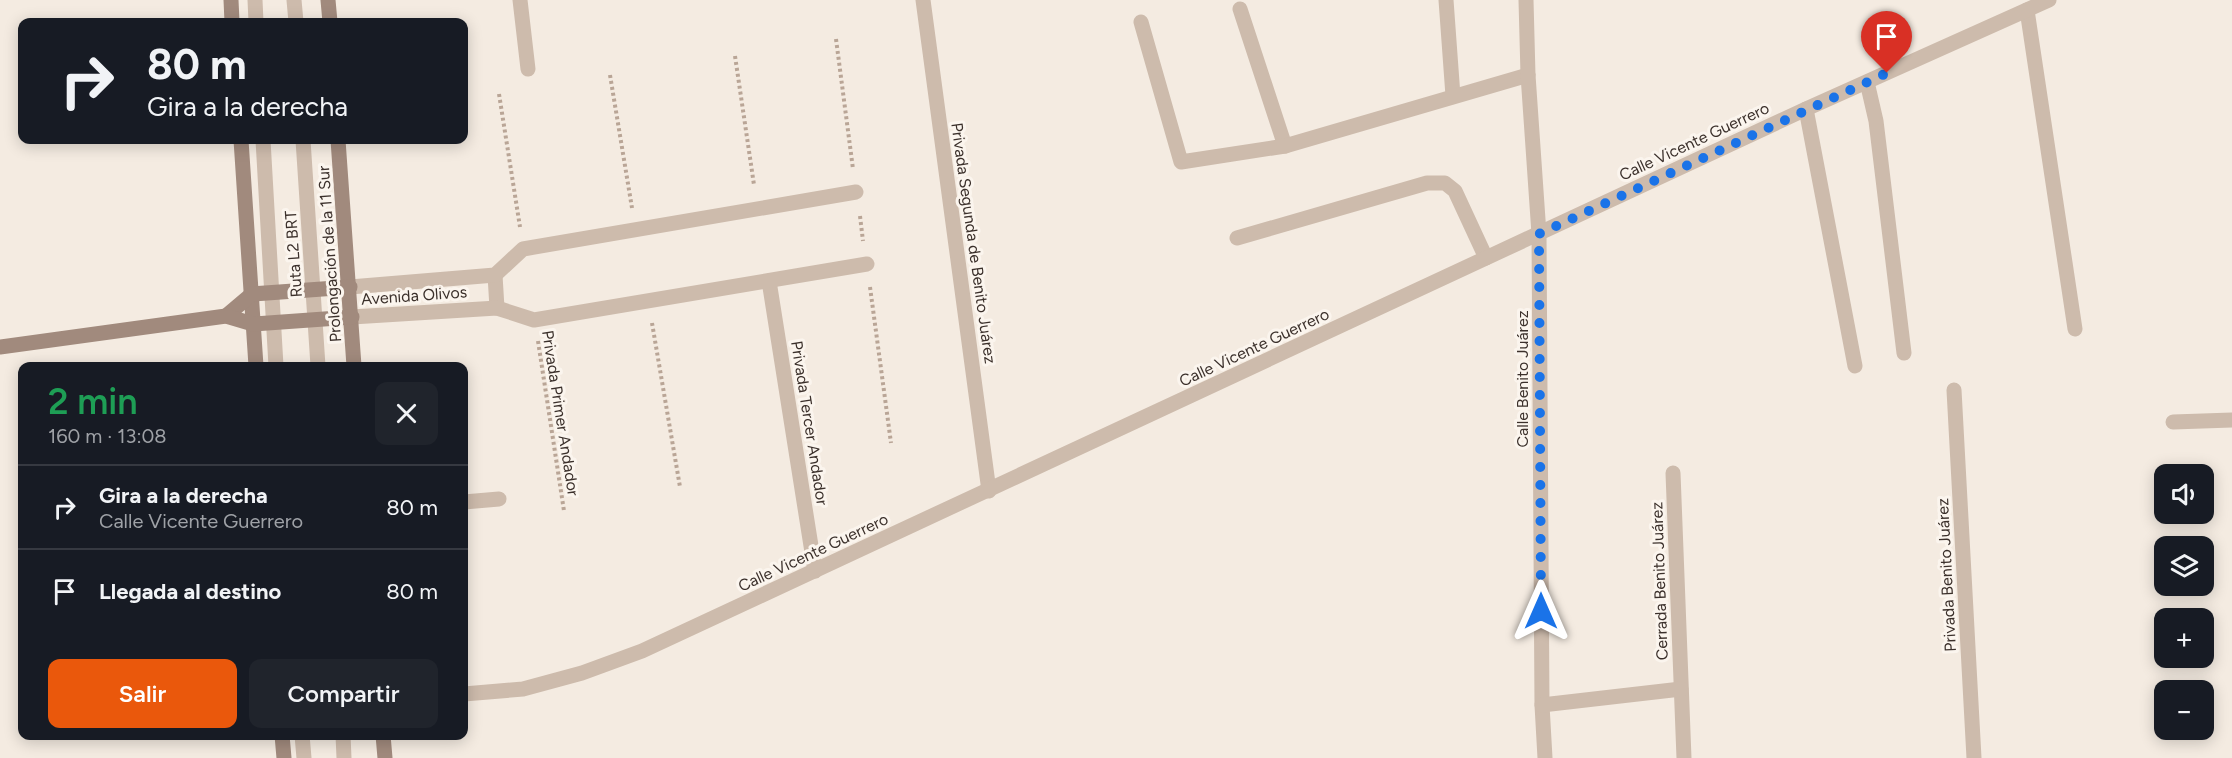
<!DOCTYPE html>
<html lang="es">
<meta charset="utf-8">
<style>
body{margin:0;font-family:Figtree,sans-serif;background:#20242c;color:#f1f3f6;height:100vh;display:flex;flex-direction:column;font-size:22px;white-space:nowrap}
*{box-sizing:border-box;margin:0}
p{font-size:20px;color:#9ea1a6}
.icon{flex:none;width:33px;height:33px;fill:none;stroke:currentColor;stroke-width:2;stroke-linecap:round;stroke-linejoin:round}
.map{position:relative;flex:1;overflow:hidden}
.panel{position:absolute;left:18px;top:362px;width:450px;height:378px;display:flex;flex-direction:column;background:#171b24;border-radius:12px;box-shadow:0 3px 15px #0003}
.panel>*{flex:none}
.hud{position:absolute;left:18px;top:18px;width:450px;height:126px;border-radius:12px;box-shadow:0 3px 15px #0003;background:#171b24;color:#f1f3f6;overflow:hidden}
.controls{position:absolute;left:2154px;top:464px;display:grid;gap:12px}
.controls a{display:grid;place-items:center;width:60px;height:60px;border-radius:12px;background:#171b24;box-shadow:0 3px 15px #0003;font-size:30px}
.pin{position:absolute;display:grid;place-items:center;width:51px;height:51px;color:#fff;margin:-62px -26px;border-radius:50% 50% 50% 0;rotate:-45deg;box-shadow:0 0 6px #0007}
.pin .icon{rotate:45deg}
.me{position:absolute;width:66px;margin:-33px;rotate:0deg;stroke-linejoin:round;filter:drop-shadow(0 0 4px #0008)}
.turn{display:flex;align-items:center;gap:21px;height:126px;padding:0 30px;font-size:27px}
.turn .icon{width:78px;height:78px;stroke-width:2.5}
.turn b{display:block;font-size:42px;line-height:51px}
.round{display:grid;place-items:center;flex:none;width:63px;height:63px;border-radius:12px;background:#20242c}
.overview{display:flex;align-items:center;justify-content:space-between;height:102px;padding:0 30px}
h1{font-size:36px;font-weight:600;line-height:45px;color:#1e9e55}
.cta{display:flex;gap:12px;margin-top:auto;padding:12px 30px}
.cta a{flex:1;height:69px;border-radius:12px;background:#ea580c;color:#fff;font-size:24px;font-weight:600;line-height:69px;text-align:center}
.cta a+a{background:#20242c;color:#f1f3f6}
ul{padding:0;list-style:none}
li{display:flex;align-items:center;gap:18px;height:84px;padding:0 30px;border-top:2px solid #363941}
li div{flex:1}
li b{display:block;font-size:22px}
li em{font-style:normal}
.map>svg:first-child{display:block}
.lines{fill:none;stroke-linecap:round;stroke-linejoin:round}
.path{stroke:#b9a596;stroke-width:4;stroke-dasharray:3 3;stroke-linecap:butt}
.lane{stroke:#cdbbac;stroke-width:15}
.street{stroke:#cdbbac;stroke-width:15}
.secondary{stroke:#a18a7d;stroke-width:15}
.route{stroke:#1a73e8;stroke-width:10;stroke-dasharray:0 18}
.labels{text-anchor:middle;stroke-width:6;stroke-linejoin:round;paint-order:stroke}
.street-label{font-size:16px;fill:#3b302b;stroke:#fbf5ee}
</style>
<div class="map">
<svg width="2232" height="758" viewBox="0 0 2232 758">
<rect width="100%" height="100%" fill="#f4ebe1"/>
<g class="lines">
<!-- path -->
<g class="path">
<path d="M836 39 853 169"/>
<path d="M735 56 754 185"/>
<path d="M610 75 632 208"/>
<path d="M499 94 520 227"/>
<path d="M860 216 863 241"/>
<path d="M870 287 891 443"/>
<path d="M652 323 680 487"/>
<path d="M538 341 564 511"/>
</g>
<!-- lane -->
<g class="lane">
<path d="M255 0 256 22"/>
<path d="M294 0 296 22"/>
<path d="M1446 0 1453 96"/>
<path d="M1240 9 1285 146"/>
<path d="M1141 22 1181 162 1285 146 1528 75"/>
<path d="M263 140 276 366"/>
<path d="M303 140 318 366"/>
<path d="M1237 238 1427 183H1445L1455 191 1486 258"/>
<path d="M464 502 499 499"/>
<path d="M302 735 304 758"/>
<path d="M343 735 344 758"/>
</g>
<!-- street -->
<g class="street">
<path d="M520 0 528 69"/>
<path d="M923 0 989 491"/>
<path d="M1526 0 1528 75 1539 234 1542 705 1545 758"/>
<path d="M2027 10 2075 329"/>
<path d="M1867 82 1876 121 1904 353"/>
<path d="M1806 109 1855 366"/>
<path d="M495 275 497 308"/>
<path d="M769 281 815 571"/>
<path d="M350 287 495 275 523 249 856 192"/>
<path d="M352 317 497 308 534 320 867 264"/>
<path d="M1954 390 1974 758"/>
<path d="M2173 422 2232 420"/>
<path d="M1673 473 1684 758"/>
<path d="M464 694 523 689 582 673 642 651 1806 109 2049 0"/>
<path d="M1542 705 1681 689"/>
</g>
<!-- secondary -->
<g class="secondary">
<path d="M231 0 232 22"/>
<path d="M328 0 330 22"/>
<path d="M241 140 256 366"/>
<path d="M338 140 354 366"/>
<path d="M226 316 252 294 350 287"/>
<path d="M0 347 226 316 253 324 352 317"/>
<path d="M282 735 284 758"/>
<path d="M383 735 385 758"/>
</g>
</g>
<g class="lines">
<!-- route -->
<path class="route" d="M1541 611 1539 234 1887 73"/>
</g>
<g class="labels">
<!-- street labels -->
<g class="street-label">
<text transform="translate(1694 141) rotate(-25)" y="6">Calle Vicente Guerrero</text>
<text transform="translate(974 243) rotate(82)" y="6">Privada Segunda de Benito Juárez</text>
<text transform="translate(293 254) rotate(-94)" y="6">Ruta L2 BRT</text>
<text transform="translate(329 254) rotate(-94)" y="6">Prolongación de la 11 Sur</text>
<text transform="translate(414 295) rotate(-4)" y="6">Avenida Olivos</text>
<text transform="translate(1254 347) rotate(-25)" y="6">Calle Vicente Guerrero</text>
<text transform="translate(1522 379) rotate(-90)" y="6">Calle Benito Juárez</text>
<text transform="translate(561 413) rotate(81)" y="6">Privada Primer Andador</text>
<text transform="translate(810 423) rotate(81)" y="6">Privada Tercer Andador</text>
<text transform="translate(813 552) rotate(-25)" y="6">Calle Vicente Guerrero</text>
<text transform="translate(1946 575) rotate(-93)" y="6">Privada Benito Juárez</text>
<text transform="translate(1659 581) rotate(-92)" y="6">Cerrada Benito Juárez</text>
</g>
</g>
</svg>
<div class="controls">
<a><svg class="icon" aria-label="sound" viewBox="0 0 24 24"><path d="M4 9h4l5-4v14l-5-4H4zM17 9q2 3 0 6"/></svg></a>
<a><svg class="icon" aria-label="layers" viewBox="0 0 24 24"><path d="M12 4l9 5-9 5-9-5zM3 14l9 5 9-5"/></svg></a>
<a>+</a>
<a>−</a>
</div>
<div class="pin" style="left:1887px;top:73px;background:#d93025"><svg class="icon" aria-label="arrive" viewBox="0 0 24 24"><path d="M6 21V4h12l-3 4 3 4H6"/></svg></div>
<svg class="me" style="left:1541px;top:611px" viewBox="-20 -20 40 40"><path d="M0-17L14 15 0 8-14 15z" fill="#1a73e8" stroke="#fff" stroke-width="4"/></svg>
<div class="hud">
<div class="turn"><svg class="icon" aria-label="right" viewBox="0 0 24 24"><path d="M7 20v-9h11M14 6l5 5-5 5"/></svg><div><b>80 m</b>Gira a la derecha</div></div>
</div>
<section class="panel">
<div class="overview"><div><h1>2 min</h1><p>160 m · 13:08</p></div><a class="round"><svg class="icon" aria-label="close" viewBox="0 0 24 24"><path d="M6 6l12 12M18 6L6 18"/></svg></a></div>
<ul>
<li><svg class="icon" aria-label="right" viewBox="0 0 24 24"><path d="M7 20v-9h11M14 6l5 5-5 5"/></svg><div><b>Gira a la derecha</b><p>Calle Vicente Guerrero</p></div><em>80 m</em></li>
<li><svg class="icon" aria-label="arrive" viewBox="0 0 24 24"><path d="M6 21V4h12l-3 4 3 4H6"/></svg><div><b>Llegada al destino</b></div><em>80 m</em></li>
</ul>
<div class="cta"><a>Salir</a><a>Compartir</a></div>
</section>
</div>
